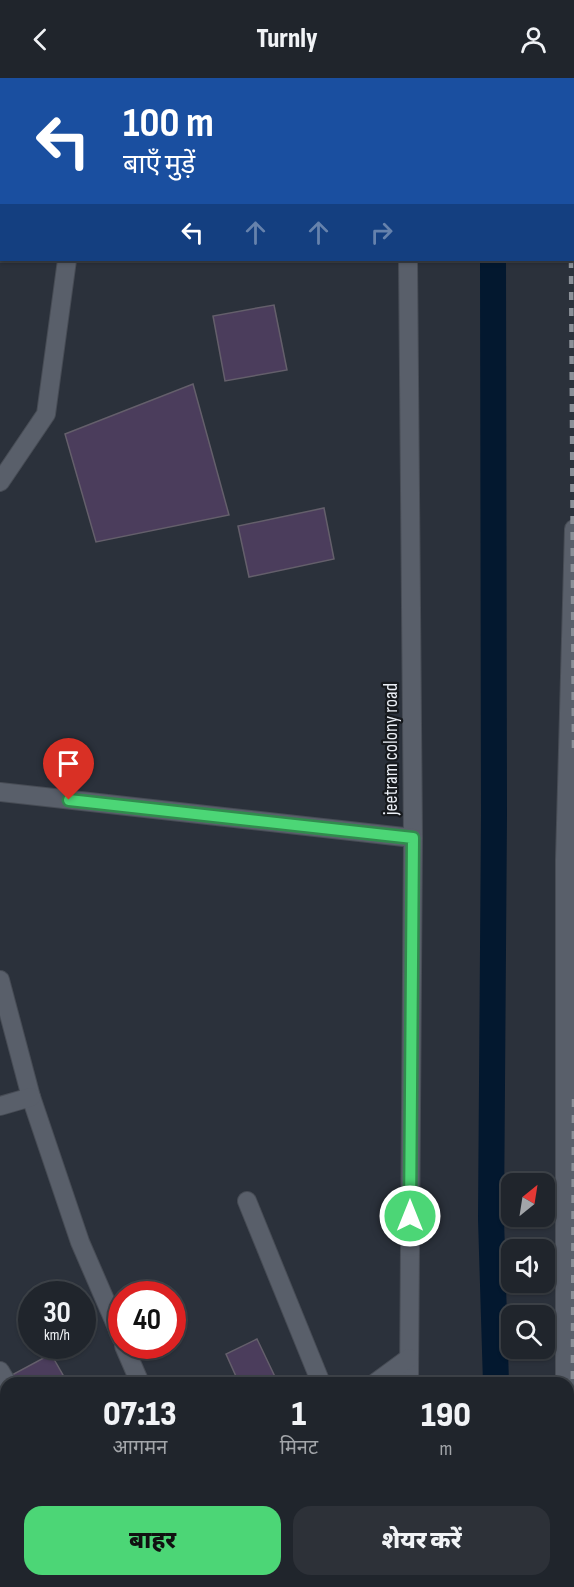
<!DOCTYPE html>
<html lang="hi">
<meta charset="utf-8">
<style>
body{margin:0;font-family:"Sofia Sans Condensed","Noto Sans Devanagari",sans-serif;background:#2d3138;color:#f1f3f6;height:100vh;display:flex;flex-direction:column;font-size:22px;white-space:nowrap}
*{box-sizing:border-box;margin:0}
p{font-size:20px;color:#a2a5a9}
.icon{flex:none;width:33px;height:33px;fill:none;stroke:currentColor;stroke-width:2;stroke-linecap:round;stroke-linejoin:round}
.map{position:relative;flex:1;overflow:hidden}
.panel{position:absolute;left:0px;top:1299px;width:574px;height:210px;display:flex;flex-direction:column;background:#20252c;border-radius:18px 18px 0 0;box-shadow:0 2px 4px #0004,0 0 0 2px #3d4248}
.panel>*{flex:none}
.top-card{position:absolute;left:0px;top:0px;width:574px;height:183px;box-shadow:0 2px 4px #0004,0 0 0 2px #3d4248;background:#1a4fa0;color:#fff;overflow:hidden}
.needle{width:39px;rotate:30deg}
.fabs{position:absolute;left:501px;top:1095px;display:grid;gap:12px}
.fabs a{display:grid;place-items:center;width:54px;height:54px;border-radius:12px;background:#20252c;box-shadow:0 2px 4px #0004,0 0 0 2px #3d4248;font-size:30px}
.speed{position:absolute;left:18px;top:1203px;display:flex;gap:12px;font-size:30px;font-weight:700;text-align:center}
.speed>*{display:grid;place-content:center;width:78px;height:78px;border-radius:50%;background:#20252c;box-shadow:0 2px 4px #0004,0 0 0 2px #3d4248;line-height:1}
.speed small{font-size:15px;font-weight:400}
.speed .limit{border:9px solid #d22;background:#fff;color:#111}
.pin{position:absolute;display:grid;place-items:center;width:51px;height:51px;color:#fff;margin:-62px -26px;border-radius:50% 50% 50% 0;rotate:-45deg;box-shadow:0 0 6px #0007}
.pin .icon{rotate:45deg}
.me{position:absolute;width:66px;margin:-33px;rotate:0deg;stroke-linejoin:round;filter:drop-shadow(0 0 4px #0008)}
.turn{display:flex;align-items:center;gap:21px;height:126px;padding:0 24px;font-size:27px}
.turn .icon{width:78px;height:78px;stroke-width:2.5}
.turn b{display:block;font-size:42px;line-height:51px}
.lanes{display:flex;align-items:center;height:57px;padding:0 24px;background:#0003;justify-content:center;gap:30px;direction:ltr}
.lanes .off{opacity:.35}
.eta{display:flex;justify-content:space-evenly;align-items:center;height:102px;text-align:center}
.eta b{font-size:36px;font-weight:800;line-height:42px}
.primary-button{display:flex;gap:12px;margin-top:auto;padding:12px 24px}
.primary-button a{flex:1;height:69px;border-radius:18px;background:#4cd676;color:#111;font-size:24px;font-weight:800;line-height:69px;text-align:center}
.primary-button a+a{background:#2d3138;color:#f1f3f6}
header{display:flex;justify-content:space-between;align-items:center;height:78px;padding:0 24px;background:#20252c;font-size:27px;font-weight:800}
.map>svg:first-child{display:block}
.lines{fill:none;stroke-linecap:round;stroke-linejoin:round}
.canal{stroke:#03182f;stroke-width:26}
.building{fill:#4b3d5c;stroke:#645f6b;stroke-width:1.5}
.minor-casing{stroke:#474c55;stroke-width:20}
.minor{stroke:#595f6a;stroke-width:18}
.rail{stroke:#8b9098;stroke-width:4.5;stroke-dasharray:8 8;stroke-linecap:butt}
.route-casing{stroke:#318b4d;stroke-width:15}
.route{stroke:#4cd676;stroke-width:10}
.labels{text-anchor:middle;stroke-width:4.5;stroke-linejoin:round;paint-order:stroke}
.street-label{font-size:20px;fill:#ebeff6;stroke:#16191d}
</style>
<header><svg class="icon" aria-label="back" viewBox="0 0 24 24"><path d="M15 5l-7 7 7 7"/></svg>Turnly<svg class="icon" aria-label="person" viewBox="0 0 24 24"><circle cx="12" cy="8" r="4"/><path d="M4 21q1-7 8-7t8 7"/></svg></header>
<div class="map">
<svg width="574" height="1509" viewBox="0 0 574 1509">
<rect width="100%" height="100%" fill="#2b313b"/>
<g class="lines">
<!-- canal -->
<g class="canal">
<path d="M493 2V0"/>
<path d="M493 182 494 737 491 1141 496 1305"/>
<path d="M498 1503V1509"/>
</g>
</g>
<!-- building -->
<g class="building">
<path d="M274 227 287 292 225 303 213 238Z"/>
<path d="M193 306 229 437 96 464 65 356Z"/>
<path d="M324 430 334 481 249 499 238 448Z"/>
<path d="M257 1261 278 1305H239L226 1276Z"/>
<path d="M51 1276 63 1297 49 1305H14L10 1298Z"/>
</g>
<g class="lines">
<!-- minor casing -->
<g class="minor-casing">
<g id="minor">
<path d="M407 0V2"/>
<path d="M472 0 475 2"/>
<path d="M65 2 71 0"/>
<path d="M0 19 2 18"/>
<path d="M573 48H574"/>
<path d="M0 51H2"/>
<path d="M408 182 413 760 409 1305"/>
<path d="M0 404 46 336 67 182"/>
<path d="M0 714 413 760"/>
<path d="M0 902 31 1019 80 1164 122 1261"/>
<path d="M0 1028 31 1019"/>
<path d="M247 1123 321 1305"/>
<path d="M124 1268 140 1305"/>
<path d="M0 1293 7 1305"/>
<path d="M375 1305 409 1280"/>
<path d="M565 1305V782L574 451"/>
<path d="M0 1487 6 1498"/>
<path d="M103 1509 111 1503"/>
<path d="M408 1509V1503"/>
<path d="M565 1509V1503"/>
</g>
</g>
<!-- minor -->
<use href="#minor" class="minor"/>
<!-- rail -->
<g class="rail">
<path d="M570 0V2"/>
<path d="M571 182 574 676"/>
<path d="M572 1509 574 1018"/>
</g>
</g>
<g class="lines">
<!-- route casing -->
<g class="route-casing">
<path id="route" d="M69 722 413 760 410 1138"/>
</g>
<!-- route -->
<use href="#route" class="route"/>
</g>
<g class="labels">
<!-- street labels -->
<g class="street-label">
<text transform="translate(390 671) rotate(-90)" y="7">jeetram colony road</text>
</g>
</g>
</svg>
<div class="fabs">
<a><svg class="needle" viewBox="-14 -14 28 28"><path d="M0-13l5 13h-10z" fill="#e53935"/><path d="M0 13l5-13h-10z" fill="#a2a5a9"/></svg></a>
<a><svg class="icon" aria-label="sound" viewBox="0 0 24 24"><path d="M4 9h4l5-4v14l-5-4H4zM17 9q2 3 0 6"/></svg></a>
<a><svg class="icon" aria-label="search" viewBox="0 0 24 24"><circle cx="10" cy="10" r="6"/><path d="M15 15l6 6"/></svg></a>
</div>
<div class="speed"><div>30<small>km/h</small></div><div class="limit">40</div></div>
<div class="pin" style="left:69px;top:722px;background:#d93025"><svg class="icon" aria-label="arrive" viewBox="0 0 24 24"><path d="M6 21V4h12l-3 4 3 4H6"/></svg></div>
<svg class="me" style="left:410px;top:1138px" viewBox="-20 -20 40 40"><circle r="17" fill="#4cd676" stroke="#fff" stroke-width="3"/><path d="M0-11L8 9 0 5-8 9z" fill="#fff"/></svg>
<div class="top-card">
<div class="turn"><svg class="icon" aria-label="left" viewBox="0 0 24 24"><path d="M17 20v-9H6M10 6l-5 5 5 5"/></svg><div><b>100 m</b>बाएँ मुड़ें</div></div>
<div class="lanes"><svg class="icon" aria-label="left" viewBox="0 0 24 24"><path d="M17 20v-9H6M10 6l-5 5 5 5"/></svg><svg class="icon off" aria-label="ahead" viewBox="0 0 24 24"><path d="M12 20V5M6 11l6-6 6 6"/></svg><svg class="icon off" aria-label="ahead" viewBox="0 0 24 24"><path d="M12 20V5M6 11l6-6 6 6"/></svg><svg class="icon off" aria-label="right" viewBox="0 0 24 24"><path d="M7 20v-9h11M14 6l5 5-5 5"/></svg></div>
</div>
<section class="panel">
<div class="eta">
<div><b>07:13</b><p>आगमन</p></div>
<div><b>1</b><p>मिनट</p></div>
<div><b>190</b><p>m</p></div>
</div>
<div class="primary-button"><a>बाहर</a><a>शेयर करें</a></div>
</section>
</div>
